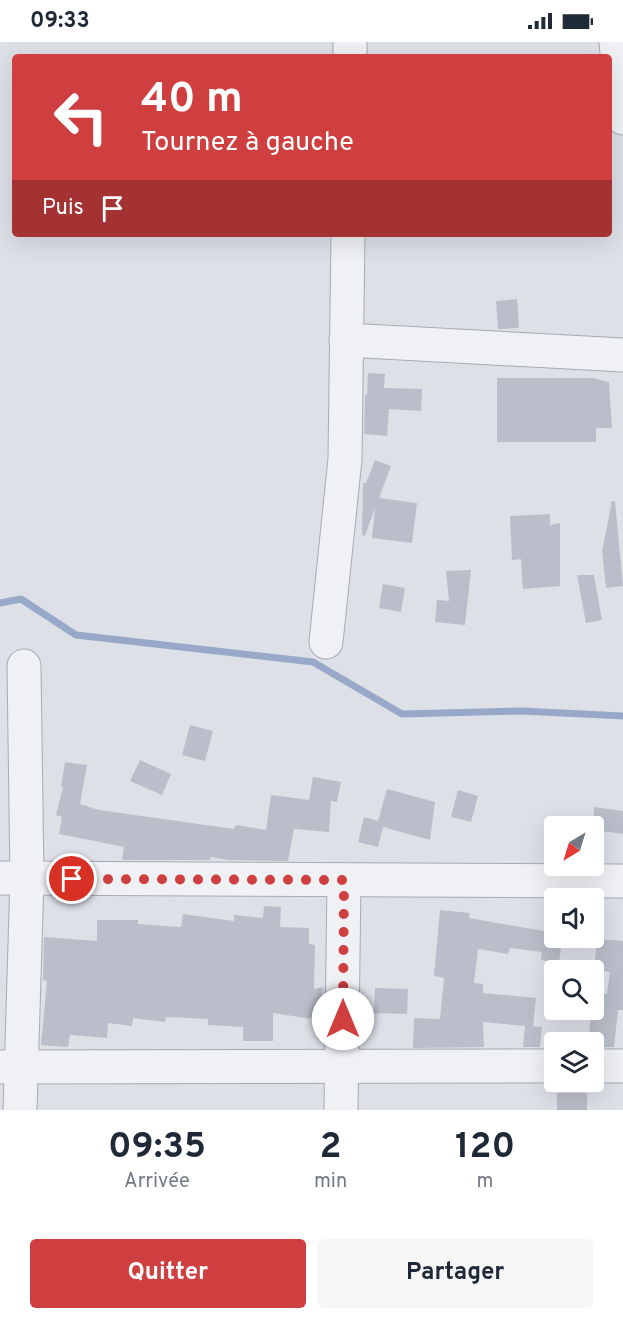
<!DOCTYPE html>
<html lang="fr">
<meta charset="utf-8">
<style>
body{margin:0;font-family:Overpass,sans-serif;background:#f6f6f7;color:#1f2937;height:100vh;display:flex;flex-direction:column;font-size:22px;white-space:nowrap}
*{box-sizing:border-box;margin:0}
p{font-size:20px;color:#747a83}
.icon{flex:none;width:33px;height:33px;fill:none;stroke:currentColor;stroke-width:2;stroke-linecap:round;stroke-linejoin:round}
.map{position:relative;height:1068px;overflow:hidden}
.side{display:flex;flex-direction:column;background:#fff;flex:1}
.side>*{flex:none}
.banner{position:absolute;left:12px;top:12px;width:600px;height:183px;border-radius:6px;box-shadow:0 6px 24px #0002;background:#cf3f40;color:#fff;overflow:hidden}
.needle{width:39px;rotate:218deg}
.buttons{position:absolute;left:544px;top:774px;display:grid;gap:12px}
.buttons a{display:grid;place-items:center;width:60px;height:60px;border-radius:6px;background:#fff;box-shadow:0 6px 24px #0002;font-size:30px}
.pin{position:absolute;display:grid;place-items:center;width:51px;height:51px;color:#fff;margin:-26px;border:3px solid #fff;border-radius:50%;box-shadow:0 2px 6px #0007}
.me{position:absolute;width:66px;margin:-33px;rotate:0deg;stroke-linejoin:round;filter:drop-shadow(0 0 4px #0008)}
.turn{display:flex;align-items:center;gap:21px;height:126px;padding:0 30px;font-size:27px}
.turn .icon{width:78px;height:78px;stroke-width:2.5}
.turn b{display:block;font-size:42px;line-height:51px}
.then{display:flex;align-items:center;height:57px;padding:0 30px;background:#0003;gap:12px;font-size:22px}
.eta{display:flex;justify-content:space-evenly;align-items:center;height:102px;text-align:center}
.eta b{font-size:36px;font-weight:700;line-height:42px}
.button{display:flex;gap:12px;margin-top:auto;padding:12px 30px}
.button a{flex:1;height:69px;border-radius:6px;background:#cf3f40;color:#fff;font-size:24px;font-weight:700;line-height:69px;text-align:center}
.button a+a{background:#f6f6f7;color:#1f2937}
.status{display:flex;justify-content:space-between;align-items:center;height:42px;padding:0 30px;background:#fff;direction:ltr}
.status svg{height:16px;fill:currentColor}
.map>svg:first-child{display:block}
.lines{fill:none;stroke-linecap:round;stroke-linejoin:round}
.stream{stroke:#97a8c8;stroke-width:7}
.building{fill:#babeca}
.minor-casing{stroke:#a6aab4;stroke-width:35}
.minor{stroke:#f0f1f5;stroke-width:33}
.route{stroke:#cf3f40;stroke-width:10;stroke-dasharray:0 18}
</style>
<div class="status"><b>09:33</b><svg viewBox="0 0 49 12"><path d="M0 12V9h3v3zM5 12V6h3v6zM10 12V3h3v9zM15 12V0h3v12zM26 1h20v11H26zM47 4h2v5h-2z"/></svg></div>
<div class="map">
<svg width="623" height="1068" viewBox="0 0 623 1068">
<rect width="100%" height="100%" fill="#dde0e7"/>
<g class="lines">
<!-- stream -->
<path class="stream" d="M0 561 21 557 76 593 313 620 402 672 522 669 623 674"/>
</g>
<!-- building -->
<g class="building">
<path d="M517 257 519 286 498 287 496 259Z"/>
<path d="M368 331 385 332 384 346 422 347 421 369 389 367 387 394 364 392 365 353H367Z"/>
<path d="M497 336H593L609 340 612 386H596V400H497Z"/>
<path d="M375 418 391 424 379 456 417 461 412 501 372 496 375 466 365 494 362 493 363 441H366Z"/>
<path d="M612 459H615L623 544 606 546 602 509Z"/>
<path d="M550 472V483L560 481V544L523 547 521 517 512 518 510 474Z"/>
<path d="M471 528 465 583 435 580 437 558 449 559 446 529Z"/>
<path d="M577 533H594L602 578 586 581Z"/>
<path d="M383 542 405 546 401 570 379 566Z"/>
<path d="M190 683 213 689 205 719 182 713Z"/>
<path d="M140 718 171 732 162 753 130 739Z"/>
<path d="M65 720 87 723 80 762 99 768 234 787 236 783 266 788 271 753 309 758 313 735 341 740 337 760 331 759 329 790 294 787 288 819 228 818 211 815 210 818H122L124 805 59 792 62 775 56 773 63 745 61 744Z"/>
<path d="M387 747 435 760 430 798 383 785 378 805 358 800 364 775 378 779Z"/>
<path d="M458 748 478 754 471 780 451 775Z"/>
<path d="M594 765 623 769V792L594 788Z"/>
<path d="M264 864 281 865 280 885 309 886V902L315 903 314 947 323 945 319 978 273 971V999H243V985L208 983V977L166 975 165 980 133 976 132 984 108 981 107 996 70 993 68 1005 41 1003 47 939 43 938 44 895 97 899V878H138V882L181 885 183 872 234 879V873L263 876Z"/>
<path d="M440 868 470 871 469 876 555 891V896H562L559 921 541 918 542 910 510 906 508 912 478 907 474 941 483 942V951L536 956 533 984 542 985 540 1005H523L525 984 483 980 484 1005 413 1006 414 976 440 977 444 936 434 934Z"/>
<path d="M597 897 623 899V968H618L614 1005H594V1000H588L591 973H594V951L607 952 610 930 594 927Z"/>
<path d="M375 946 408 947 407 972 374 971Z"/>
<rect x="557" y="1051" width="30" height="17"/>
</g>
<g class="lines">
<!-- minor casing -->
<g class="minor-casing">
<g id="minor">
<path d="M616 0 623 76"/>
<path d="M350 15V0"/>
<path d="M346 298 623 313"/>
<path d="M326 600 345 417 348 192"/>
<path d="M0 836 623 839"/>
<path d="M594 1024H623"/>
<path d="M0 1025 555 1024"/>
<path d="M20 1068 27 836 24 624"/>
<path d="M341 1068 344 838"/>
</g>
</g>
<!-- minor -->
<use href="#minor" class="minor"/>
</g>
<g class="lines">
<!-- route -->
<path class="route" d="M72 837 344 838 343 977"/>
</g>
</svg>
<div class="buttons">
<a><svg class="needle" viewBox="-14 -14 28 28"><path d="M0-13l5 13h-10z" fill="#e53935"/><path d="M0 13l5-13h-10z" fill="#747a83"/></svg></a>
<a><svg class="icon" aria-label="sound" viewBox="0 0 24 24"><path d="M4 9h4l5-4v14l-5-4H4zM17 9q2 3 0 6"/></svg></a>
<a><svg class="icon" aria-label="search" viewBox="0 0 24 24"><circle cx="10" cy="10" r="6"/><path d="M15 15l6 6"/></svg></a>
<a><svg class="icon" aria-label="layers" viewBox="0 0 24 24"><path d="M12 4l9 5-9 5-9-5zM3 14l9 5 9-5"/></svg></a>
</div>
<div class="pin" style="left:72px;top:837px;background:#d93025"><svg class="icon" aria-label="arrive" viewBox="0 0 24 24"><path d="M6 21V4h12l-3 4 3 4H6"/></svg></div>
<svg class="me" style="left:343px;top:977px" viewBox="-20 -20 40 40"><circle r="19" fill="#fff"/><path d="M0-13L10 11 0 6-10 11z" fill="#cf3f40"/></svg>
<div class="banner">
<div class="turn"><svg class="icon" aria-label="left" viewBox="0 0 24 24"><path d="M17 20v-9H6M10 6l-5 5 5 5"/></svg><div><b>40 m</b>Tournez à gauche</div></div>
<div class="then">Puis<svg class="icon" aria-label="arrive" viewBox="0 0 24 24"><path d="M6 21V4h12l-3 4 3 4H6"/></svg></div>
</div>
</div>
<section class="side">
<div class="eta">
<div><b>09:35</b><p>Arrivée</p></div>
<div><b>2</b><p>min</p></div>
<div><b>120</b><p>m</p></div>
</div>
<div class="button"><a>Quitter</a><a>Partager</a></div>
</section>
